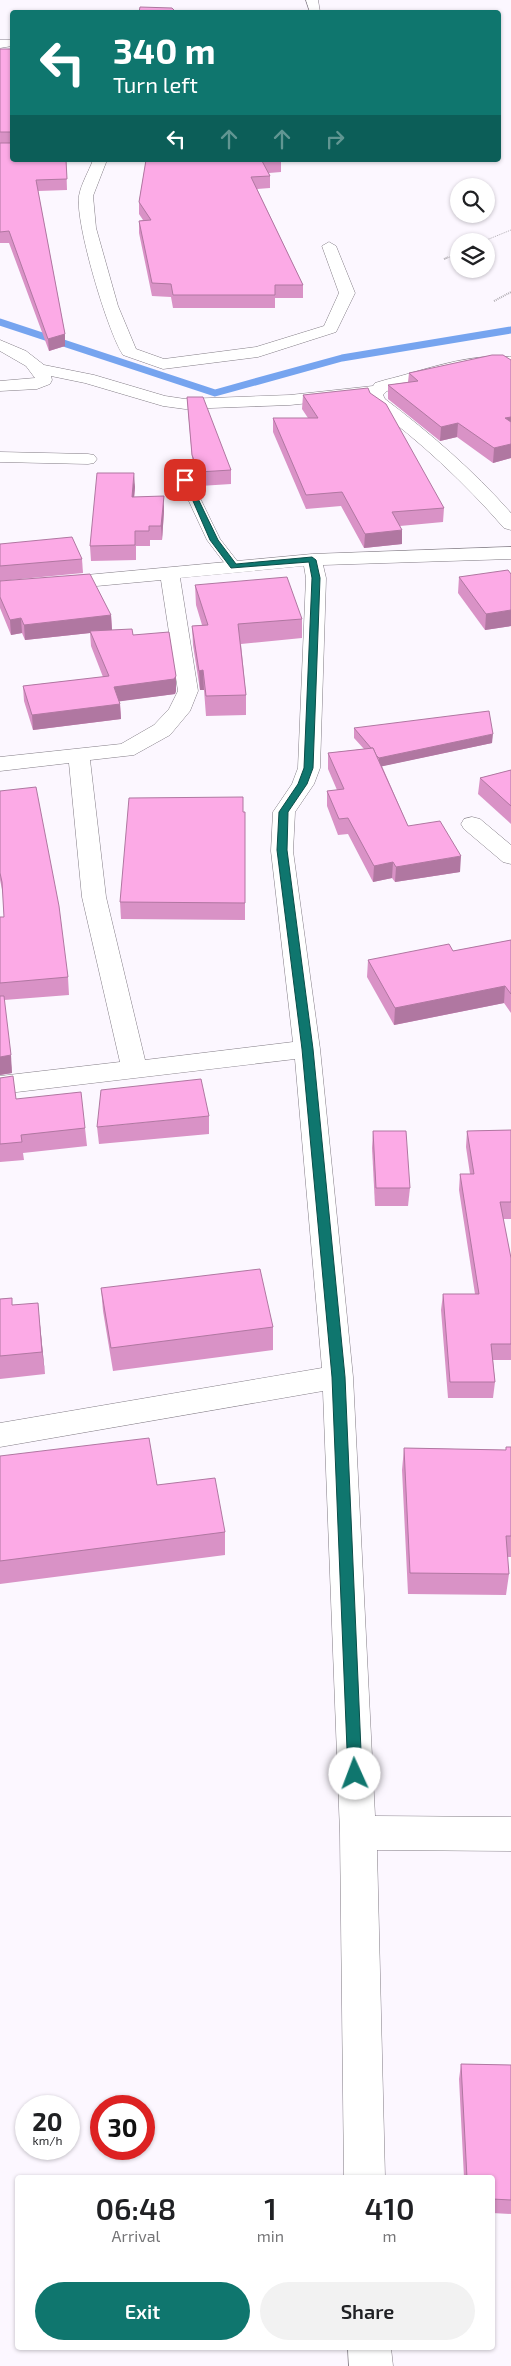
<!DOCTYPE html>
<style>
body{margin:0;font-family:"Exo 2",sans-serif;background:#f2f2f2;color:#202124;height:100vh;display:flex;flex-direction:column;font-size:19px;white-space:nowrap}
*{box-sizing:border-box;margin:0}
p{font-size:16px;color:#757577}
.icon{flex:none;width:28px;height:28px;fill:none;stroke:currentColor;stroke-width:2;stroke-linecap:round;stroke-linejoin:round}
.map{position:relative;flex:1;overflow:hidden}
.drawer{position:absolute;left:15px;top:2175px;width:480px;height:175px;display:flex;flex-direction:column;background:#fff;border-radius:5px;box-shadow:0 1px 4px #0004}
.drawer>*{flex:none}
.hud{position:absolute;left:10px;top:10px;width:491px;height:152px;border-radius:5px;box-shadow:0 1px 4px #0004;background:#0f766e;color:#fff;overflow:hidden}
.tools{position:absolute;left:450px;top:178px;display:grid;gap:10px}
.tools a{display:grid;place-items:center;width:45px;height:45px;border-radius:50%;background:#fff;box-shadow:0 1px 4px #0004;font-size:25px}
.speed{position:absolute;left:15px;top:2095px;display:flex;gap:10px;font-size:25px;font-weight:700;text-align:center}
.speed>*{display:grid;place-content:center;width:65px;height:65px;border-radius:50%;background:#fff;box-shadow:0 1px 4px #0004;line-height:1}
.speed small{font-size:12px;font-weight:400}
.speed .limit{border:8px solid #d22;background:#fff;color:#111}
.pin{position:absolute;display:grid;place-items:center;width:42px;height:42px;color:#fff;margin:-21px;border-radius:10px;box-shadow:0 2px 8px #0006}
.me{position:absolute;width:55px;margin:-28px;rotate:358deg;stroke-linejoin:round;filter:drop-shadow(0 0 4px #0008)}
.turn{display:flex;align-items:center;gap:18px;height:105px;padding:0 20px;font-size:22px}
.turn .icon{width:65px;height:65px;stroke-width:2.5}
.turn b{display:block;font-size:35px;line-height:42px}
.lanes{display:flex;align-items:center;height:48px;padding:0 20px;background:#0003;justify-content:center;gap:25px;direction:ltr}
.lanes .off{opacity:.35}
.eta{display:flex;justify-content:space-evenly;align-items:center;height:85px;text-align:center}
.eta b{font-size:30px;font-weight:600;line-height:35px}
.button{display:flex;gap:10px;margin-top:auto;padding:10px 20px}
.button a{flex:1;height:58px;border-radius:30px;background:#0f766e;color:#fff;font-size:20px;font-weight:600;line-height:58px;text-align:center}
.button a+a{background:#f2f2f2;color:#202124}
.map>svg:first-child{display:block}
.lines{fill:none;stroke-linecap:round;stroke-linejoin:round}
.stream{stroke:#76a4ef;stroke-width:7}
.lane-casing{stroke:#837d86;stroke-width:1}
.street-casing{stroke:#837d86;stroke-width:1}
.path-far1{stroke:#b4b0b6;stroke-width:1;stroke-dasharray:1 1;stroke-linecap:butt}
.path{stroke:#b4b0b6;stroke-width:2;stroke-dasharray:1 1;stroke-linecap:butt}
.lane{fill:#fff;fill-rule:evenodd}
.street{fill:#fff;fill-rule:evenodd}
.wall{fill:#d992c6}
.shaded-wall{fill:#b077a1}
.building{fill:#fcaae6;stroke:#b077a1}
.route{fill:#0f766e;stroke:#0a4d48}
</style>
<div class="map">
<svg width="511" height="2366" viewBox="0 0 511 2366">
<rect width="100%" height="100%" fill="#fcf7ff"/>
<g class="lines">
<!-- stream -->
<path class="stream" d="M0 322 215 393 342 358 511 330"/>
<!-- lane casing -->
<g class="lane-casing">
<path id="lane" d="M178 461 184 465 220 539 241 566 239 569H229L207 540 172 465Z"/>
</g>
<!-- street casing -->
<g class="street-casing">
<g id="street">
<path d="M306 0H318L320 12H310Z"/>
<path d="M0 40H12V46L0 48Z"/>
<path d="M93 160H107L93 196 96 228 118 306 136 349 164 359 256 347 324 326 339 293 322 246 329 242 336 246 355 293 336 332 258 357 163 369 123 355C108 333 75 223 79 196 81 184 89 171 93 160Z"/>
<path d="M0 340 26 351 44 365 94 375 165 396 185 399 290 395 373 386 375 383 385 380C426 370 468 353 511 357V367C469 363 427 379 387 391L383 395 385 399C430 433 473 470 511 513V530L504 528C464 482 420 441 371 405L367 397 290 405 185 409 163 406 85 383 51 376 52 380 50 384 37 389 0 391V381L35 378 26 366 0 351Z"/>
<path d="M0 452 88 454 94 455 97 459 94 463 88 464 0 462Z"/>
<path d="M511 547V559L323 565 326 578 320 768 314 784 295 812 293 851 320 1049 353 1377 375 1816 511 1817V1851L377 1850 385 2178H344L340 1833 323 1391 0 1447V1423L322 1368 295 1059 0 1094V1076L120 1062 82 897 69 763 0 771V757L121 744 154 725 169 709 178 691 161 580 0 595V583L312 554ZM304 566 306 578 298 768 292 784 273 812 271 851 293 1042 145 1060 106 897 90 760 134 755 170 735 190 711 198 691 180 578Z"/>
<path d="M472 817 480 819 511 845V864L503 862 464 829 461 824 464 819Z"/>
<path d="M348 2348H391L393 2366H349Z"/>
</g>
</g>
<!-- path-far1 -->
<g class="path-far1">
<path d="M484 241 511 230"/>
<path d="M445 259 459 253"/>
</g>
<!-- path -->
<g class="path">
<path d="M444 259 448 257"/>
<path d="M494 301 511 292"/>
</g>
<!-- lane -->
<use href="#lane" class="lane"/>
<!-- street -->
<use href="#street" class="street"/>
</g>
<!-- wall -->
<g class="wall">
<rect x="0" y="49" width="12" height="94"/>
<path d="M0 143 66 160 67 190 38 191 65 334V346L49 351 9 243H0Z"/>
<path d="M146 160H281V172L269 173 270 176V188L257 189 303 285V298H275V308H173L171 297 152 296 139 233V221L143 220 139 214V202Z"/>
<path d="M511 360V458L493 463 457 437 440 441 388 399V385L408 382 409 373Z"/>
<path d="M303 395 444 508 443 522 400 526 402 544 364 548 341 506 306 509 273 432V418H308L302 409Z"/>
<path d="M187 397 231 470V484L200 486 193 469 188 411Z"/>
<path d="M135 487 134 497 164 511 162 540H150V546H136V560L91 561 90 546Z"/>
<path d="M0 544 82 559 83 573 0 581Z"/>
<path d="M511 574V626L485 630 458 593 459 577Z"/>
<path d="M0 581 111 615 112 630 133 635 176 676V691L175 694 119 701 120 704 121 719 33 730 24 701 23 686 103 677 91 646 90 633 25 640 22 633 11 635 0 608Z"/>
<path d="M195 585 302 619V638L241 644 246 695V715L206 716 204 690H200L193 645 192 626 202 625 196 605Z"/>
<path d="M354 728 492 743 382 766 408 826 460 872 395 882 392 878 373 882 348 834 338 835 327 806V791L337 790 328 769V753L364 749 354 738Z"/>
<path d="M511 770V824L478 794 480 778Z"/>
<path d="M0 791 68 977 69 995 4 1000 12 1073 0 1075V917H4L3 894 0 880Z"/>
<path d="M243 812H245V920L121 919 120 902Z"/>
<path d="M511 940V1013L504 1003 394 1025 367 977 368 960 453 951Z"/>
<path d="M0 1078 16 1099 85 1128 87 1146 23 1153 24 1160 0 1162Z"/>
<path d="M209 1116V1134L99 1144 97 1127Z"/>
<path d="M511 1130V1219H503L511 1258V1360H493L495 1382 493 1398H448L441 1310 443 1294H475L459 1190 460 1174H470L466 1147 467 1131Z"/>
<path d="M373 1131 410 1188 408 1206H375L372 1148Z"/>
<path d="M101 1288 273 1327V1350L113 1371 103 1311Z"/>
<path d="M12 1298V1305L40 1325 45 1374 0 1379V1299Z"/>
<path d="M506 1447H511V1557H507L509 1574 506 1595 408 1594 402 1470 404 1448 506 1450Z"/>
<path d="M0 1456 157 1485 225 1532V1555L0 1584Z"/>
<path d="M461 2064 511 2065V2214L492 2213V2178H464L459 2079Z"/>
</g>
<!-- shaded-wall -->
<g class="shaded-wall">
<path d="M65 334V346L49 351 48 339Z"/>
<path d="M511 417V431L505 418Z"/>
<path d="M458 423 457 437 440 441 441 427Z"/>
<path d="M511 444V458L493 463 494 448Z"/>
<path d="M134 473 135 487 133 511 132 497Z"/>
<path d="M164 496V511L162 540 161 526Z"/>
<path d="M402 530V544L364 548 365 534Z"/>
<path d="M511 610V626L485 630 486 614Z"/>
<path d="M111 615 112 630 90 631V633L25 640 24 625Z"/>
<path d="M21 618 22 633 11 635 10 620Z"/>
<path d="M203 670 204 690H200L199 671Z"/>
<path d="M176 676V691L175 694 115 702 114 687Z"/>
<path d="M120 704 121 719 33 730 32 715Z"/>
<path d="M493 734 492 743 379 767V758Z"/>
<path d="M461 856 460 872 395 882 396 867Z"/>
<path d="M393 862 392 878 373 882 374 866Z"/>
<path d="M505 986 504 1003 394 1025 395 1008Z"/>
<path d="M11 1055 12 1073 0 1075V1057Z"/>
<path d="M38 1303 40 1325 45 1374 42 1352Z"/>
</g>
<!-- building -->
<g class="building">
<path d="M140 7 172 8 176 12H139Z"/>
<rect x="0" y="49" width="12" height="83"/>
<path d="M0 143H12V160H66L67 179 36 180 65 334 48 339 9 231 0 232Z"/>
<path d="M146 160H279L262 161 270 176 251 177 303 285H275V295H173L171 284 152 283 139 221 151 220 139 202Z"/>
<path d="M492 355H503L511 360V417L505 418 511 422V444L494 448 458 423 441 427 388 385 418 381 409 373Z"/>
<path d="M368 388 370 393 386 404 444 508 392 512 402 530 365 534 342 492 306 495 273 418H318L303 395Z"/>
<path d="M187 397H203L231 470 199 472 192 455Z"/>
<path d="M97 473H134L132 497 164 496 161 526H149V531H135V545L90 546Z"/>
<path d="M72 537 82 559 0 566V544Z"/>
<path d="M508 570 511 574V610L486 614 459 577Z"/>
<path d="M90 574 111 615 24 625 21 618 10 620 0 597V581Z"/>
<path d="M287 577 302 619 238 624 246 695 206 696 203 670 199 671 192 626 208 625 195 585Z"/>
<path d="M132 629 133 635 169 632 176 676 174 679 114 687 120 704 32 715 23 686 109 676 90 631Z"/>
<path d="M489 711 493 734 379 758 376 755 373 748H371L354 728Z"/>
<path d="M373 748 408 826 440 821 461 856 396 867 393 862 374 866 348 818 339 819 327 791 344 789 328 753Z"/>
<path d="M511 770V806L480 778Z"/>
<path d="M36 787 59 906 68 977 0 983V917H4L2 882 0 873V791Z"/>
<path d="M243 797V812H245V903L120 902 129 798Z"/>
<path d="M511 940V994L505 986 395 1008 368 960 449 944 453 951Z"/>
<path d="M0 996H4L11 1055 0 1057Z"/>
<path d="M13 1076 16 1099 81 1092 85 1128 21 1135 22 1142 0 1144V1078Z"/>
<path d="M201 1079 209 1116 97 1127 101 1090Z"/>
<path d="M511 1130V1202H500L511 1258V1344H491L495 1382H450L443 1294H479L460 1174H474L467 1131Z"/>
<path d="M373 1131H406L410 1188H376Z"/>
<path d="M260 1269 273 1327 111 1348 101 1288Z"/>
<path d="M12 1298V1305L38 1303 42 1352 0 1356V1299Z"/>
<path d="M149 1438 157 1485 215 1478 225 1532 0 1561V1456Z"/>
<path d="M506 1447H511V1536H506L509 1574 410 1573 404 1448 506 1450Z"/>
<path d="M461 2064 511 2065V2200L492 2199V2178H467Z"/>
</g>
<!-- route -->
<path class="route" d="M183 478 189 480 218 540 236 564 312 557 316 560 320 578 313 768 307 784 288 812 287 850 313 1049 345 1377 362 1774 360 1778 355 1780 350 1778 348 1774 332 1377 302 1049 277 850 279 812 298 784 304 768 312 578 309 562 231 568 210 540Z"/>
</svg>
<div class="tools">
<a><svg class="icon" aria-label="search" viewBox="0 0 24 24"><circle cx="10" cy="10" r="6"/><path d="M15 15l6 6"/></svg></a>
<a><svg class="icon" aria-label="layers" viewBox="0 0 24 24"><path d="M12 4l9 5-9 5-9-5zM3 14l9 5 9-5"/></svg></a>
</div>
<div class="speed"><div>20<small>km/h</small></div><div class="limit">30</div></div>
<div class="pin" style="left:185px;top:480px;background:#d93025"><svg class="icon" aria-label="arrive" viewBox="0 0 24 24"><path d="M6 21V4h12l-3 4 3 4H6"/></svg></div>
<svg class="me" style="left:355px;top:1774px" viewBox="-20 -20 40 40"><circle r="19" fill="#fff"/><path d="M0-13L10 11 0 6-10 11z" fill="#0f766e"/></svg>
<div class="hud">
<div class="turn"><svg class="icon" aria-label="left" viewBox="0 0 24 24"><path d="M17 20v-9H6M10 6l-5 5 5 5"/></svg><div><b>340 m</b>Turn left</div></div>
<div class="lanes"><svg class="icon" aria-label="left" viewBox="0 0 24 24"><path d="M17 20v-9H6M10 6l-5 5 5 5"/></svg><svg class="icon off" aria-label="ahead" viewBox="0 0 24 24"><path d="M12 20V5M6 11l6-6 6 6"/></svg><svg class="icon off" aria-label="ahead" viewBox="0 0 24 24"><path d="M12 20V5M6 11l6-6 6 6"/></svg><svg class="icon off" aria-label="right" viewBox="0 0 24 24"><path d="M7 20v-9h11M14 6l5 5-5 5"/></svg></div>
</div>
<section class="drawer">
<div class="eta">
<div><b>06:48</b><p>Arrival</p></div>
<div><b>1</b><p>min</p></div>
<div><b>410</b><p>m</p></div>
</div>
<div class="button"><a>Exit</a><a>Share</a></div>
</section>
</div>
